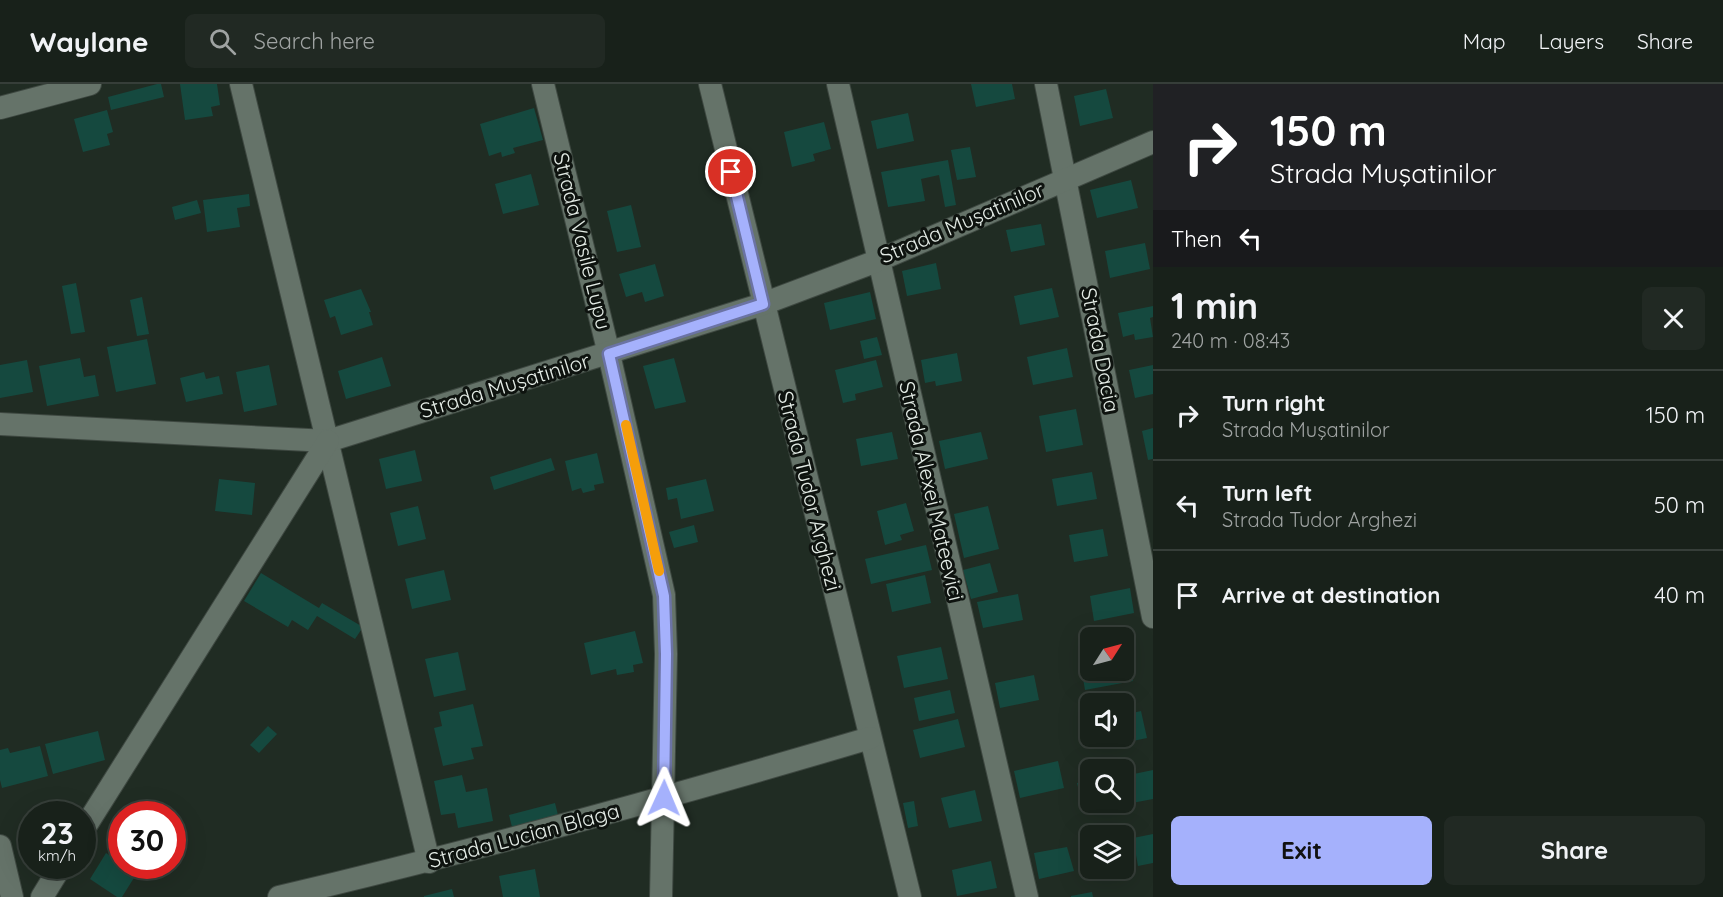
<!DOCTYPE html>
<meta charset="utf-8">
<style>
body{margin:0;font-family:Quicksand,sans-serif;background:#212923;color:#f1f3f6;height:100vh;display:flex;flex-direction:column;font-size:22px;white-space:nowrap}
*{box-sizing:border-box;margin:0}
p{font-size:20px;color:#9fa3a2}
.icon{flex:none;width:33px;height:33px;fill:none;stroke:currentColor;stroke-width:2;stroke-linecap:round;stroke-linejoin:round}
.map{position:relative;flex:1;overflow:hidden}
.panel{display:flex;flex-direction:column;background:#18211a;width:570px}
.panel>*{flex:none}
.hud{background:#202124;color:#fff;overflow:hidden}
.needle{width:39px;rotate:54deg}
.tools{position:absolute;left:1080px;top:543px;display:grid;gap:12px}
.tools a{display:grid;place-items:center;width:54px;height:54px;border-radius:9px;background:#18211a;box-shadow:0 6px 24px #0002,0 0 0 2px #363e39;font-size:30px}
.speed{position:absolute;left:18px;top:717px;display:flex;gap:12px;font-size:30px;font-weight:700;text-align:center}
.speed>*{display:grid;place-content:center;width:78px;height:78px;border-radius:50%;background:#18211a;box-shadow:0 6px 24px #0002,0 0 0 2px #363e39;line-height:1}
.speed small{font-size:15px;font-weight:400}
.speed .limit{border:9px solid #d22;background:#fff;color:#111}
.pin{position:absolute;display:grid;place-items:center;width:51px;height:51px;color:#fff;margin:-26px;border:3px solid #fff;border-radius:50%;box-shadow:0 2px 6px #0007}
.me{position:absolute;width:66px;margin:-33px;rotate:1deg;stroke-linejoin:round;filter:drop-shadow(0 0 4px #0008)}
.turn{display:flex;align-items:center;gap:21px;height:126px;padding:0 18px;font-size:27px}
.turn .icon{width:78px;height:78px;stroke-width:2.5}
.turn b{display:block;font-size:42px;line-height:51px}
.then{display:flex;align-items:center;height:57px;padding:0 18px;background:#0003;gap:12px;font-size:22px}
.round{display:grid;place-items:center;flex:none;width:63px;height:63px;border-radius:9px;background:#212923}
.overview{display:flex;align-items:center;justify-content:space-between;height:102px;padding:0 18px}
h1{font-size:36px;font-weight:700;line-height:45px}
.cta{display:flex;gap:12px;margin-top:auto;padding:12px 18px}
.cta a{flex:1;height:69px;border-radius:9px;background:#a5b1fc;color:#111;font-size:24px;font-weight:700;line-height:69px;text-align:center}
.cta a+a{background:#212923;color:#f1f3f6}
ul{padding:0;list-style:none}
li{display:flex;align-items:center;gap:18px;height:90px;padding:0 18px;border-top:2px solid #363e39}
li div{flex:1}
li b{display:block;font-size:22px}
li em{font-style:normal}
header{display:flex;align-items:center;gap:36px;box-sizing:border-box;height:84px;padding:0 30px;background:#18211a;border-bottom:2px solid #363e39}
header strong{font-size:28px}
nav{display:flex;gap:33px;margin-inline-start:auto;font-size:21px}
.search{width:420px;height:54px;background:#212923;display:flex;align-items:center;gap:15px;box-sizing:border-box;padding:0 21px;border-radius:9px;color:#9fa3a2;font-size:22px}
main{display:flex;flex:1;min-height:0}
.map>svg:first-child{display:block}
.building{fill:#15493f}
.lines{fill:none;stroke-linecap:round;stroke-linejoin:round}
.minor-casing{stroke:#3e4841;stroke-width:24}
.minor{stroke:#657369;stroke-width:22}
.route-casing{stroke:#6b73a4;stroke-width:15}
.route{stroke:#a5b1fc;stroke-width:10}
.slow{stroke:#f59e0b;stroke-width:10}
.labels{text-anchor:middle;stroke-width:6;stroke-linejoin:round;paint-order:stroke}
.street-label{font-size:21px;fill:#e4ece6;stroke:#0e130f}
</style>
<header>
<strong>Waylane</strong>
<div class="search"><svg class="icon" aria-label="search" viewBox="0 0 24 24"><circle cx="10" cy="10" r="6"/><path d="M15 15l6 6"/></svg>Search here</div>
<nav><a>Map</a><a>Layers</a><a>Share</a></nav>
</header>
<main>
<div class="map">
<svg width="1153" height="813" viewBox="0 0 1153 813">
<rect width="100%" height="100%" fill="#202c23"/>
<!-- building -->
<g class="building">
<path d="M157 0H161L164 13 111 26 108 13Z"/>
<path d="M180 0H217L220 21 211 23 213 32 185 36Z"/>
<path d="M971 0H1012L1015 15 976 23Z"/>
<path d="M1106 5 1113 34 1080 42 1074 12Z"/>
<path d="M534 24 543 56 513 64 515 69 502 73 501 68 489 72 480 40Z"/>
<path d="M107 26 113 48 107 50 110 61 83 68 74 35Z"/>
<path d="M908 29 914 57 877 65 871 37Z"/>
<path d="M824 38 831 65 813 70 815 77 792 83 784 48Z"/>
<path d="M970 63 976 93 957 96 951 66Z"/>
<path d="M948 76 956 121 945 123 939 91 921 95 925 117 888 123 881 88Z"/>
<path d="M531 90 539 121 503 130 495 100Z"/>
<path d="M1131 96 1138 124 1097 134 1090 106Z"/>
<path d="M249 110 250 122 237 124 240 143 207 148 203 116Z"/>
<path d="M197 116 201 129 175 136 172 123Z"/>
<path d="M631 121 641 163 617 168 607 127Z"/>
<path d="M1041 140 1045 161 1011 168 1006 146Z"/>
<path d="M1145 159 1150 185 1110 194 1105 167Z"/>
<path d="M936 179 941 205 907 212 902 187Z"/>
<path d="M655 180 664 212 645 218 642 208 626 213 619 190Z"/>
<path d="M76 199 85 248 71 250 62 202Z"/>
<path d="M1052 204 1059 233 1020 241 1014 212Z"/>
<path d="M361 205 371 228H369L373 241 341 251 335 232 330 234 324 216Z"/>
<path d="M870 208 876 235 830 246 824 219Z"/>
<path d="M142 213 149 250 137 252 130 216Z"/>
<path d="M1153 222V233L1150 234 1153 253 1135 256 1134 250 1123 253 1118 229Z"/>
<path d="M877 253 882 271 864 275 860 257Z"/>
<path d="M147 255 156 300 116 308 107 263Z"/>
<path d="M1067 264 1073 293 1033 301 1027 273Z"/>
<path d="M957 269 962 297 936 302 935 297 925 299 921 276Z"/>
<path d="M382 273 391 302 346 315 338 287Z"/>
<path d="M80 274 84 293 95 291 99 312 47 322 39 282Z"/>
<path d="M674 274 686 318 655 325 643 282Z"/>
<path d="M27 276 33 308 0 314V281Z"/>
<path d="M876 276 883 303 855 310 856 316 843 319 835 286Z"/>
<path d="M269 281 277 321 244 328 236 288Z"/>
<path d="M1153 281V310L1135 314 1129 286Z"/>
<path d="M204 288 206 295 219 292 223 310 186 318 180 294Z"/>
<path d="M1076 325 1083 361 1046 368 1039 332Z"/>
<path d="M1153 344V375L1148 376 1142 347Z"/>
<path d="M892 348 898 375 861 382 856 355Z"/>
<path d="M981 348 988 375 945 385 939 357Z"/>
<path d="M415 366 422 397 386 405 379 375Z"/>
<path d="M597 369 604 399 594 401 595 406 583 409 581 404 572 407 565 377Z"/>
<path d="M551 374 555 386 494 406 490 393Z"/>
<path d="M1092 388 1097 415 1057 422 1052 395Z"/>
<path d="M219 395 255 399 252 431 215 427Z"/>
<path d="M706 395 714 427 681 435 677 414 668 416 666 404Z"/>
<path d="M906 419 914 447 900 451 902 456 885 461 877 427Z"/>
<path d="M418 422 426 455 398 462 390 429Z"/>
<path d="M988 422 999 465 964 474 954 430Z"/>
<path d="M694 441 698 458 674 464 669 448Z"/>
<path d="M1103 445 1108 472 1074 478 1069 451Z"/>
<path d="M926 461 932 486 871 500 865 475Z"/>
<path d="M990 479 998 508 971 515 963 486Z"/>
<path d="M444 486 451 516 412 525 405 495Z"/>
<path d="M261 489 319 524 322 519 363 543 355 555 317 532 308 546 292 536 288 543 244 517Z"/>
<path d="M925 491 931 519 892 528 886 500Z"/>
<path d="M1130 504 1134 529 1094 537 1090 512Z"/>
<path d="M1018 510 1023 536 983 544 977 518Z"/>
<path d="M635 547 643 579 633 581 634 588 617 591 616 585 591 591 584 559Z"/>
<path d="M941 563 948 595 904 604 897 572Z"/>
<path d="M1127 567 1133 597 1085 606 1080 576 1090 574V586H1124V568Z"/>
<path d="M458 568 466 606 434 613 425 575Z"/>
<path d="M1034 591 1039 616 1000 624 995 599Z"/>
<path d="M950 606 955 629 919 637 914 614Z"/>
<path d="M473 620 483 662 471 664 474 675 443 682 434 644 442 642 439 628Z"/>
<path d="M1141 627 1147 654 1104 663 1101 652H1124V631Z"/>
<path d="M958 635 965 663 920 674 913 646Z"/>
<path d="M268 642 277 650 259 669 250 661Z"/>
<path d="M98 647 105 676 53 690 45 660Z"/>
<path d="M40 662 48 692 2 704 0 696V666L8 664 10 669Z"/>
<path d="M1058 677 1064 704 1020 714 1014 687Z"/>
<path d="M1153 686V715L1116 722 1115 718H1124V692Z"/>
<path d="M462 691 466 708 487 704 493 737 458 744 455 729 441 731 434 697Z"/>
<path d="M1090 697V708L1080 711 1077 699Z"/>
<path d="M975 706 982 737 949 744 941 714Z"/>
<path d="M914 717 918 742 908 744 903 719Z"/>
<path d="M555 719 558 731 512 743 509 731Z"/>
<path d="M1153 750V779L1138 782 1133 754Z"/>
<path d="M1067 763 1074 787 1039 795 1034 769Z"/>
<path d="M106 769 122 779V782H125L137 789 122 813H117L90 795Z"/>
<path d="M991 777 997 804 957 812 952 786Z"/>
<path d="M535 785 540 813H503L499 792Z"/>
<path d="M452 805 454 813H424V812Z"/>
<path d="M1092 808 1093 813H1071V812Z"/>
</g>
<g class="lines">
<!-- minor casing -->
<g class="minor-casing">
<g id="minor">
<path d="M241 0 429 778"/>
<path d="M543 0 609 270 664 511 666 570 661 813"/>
<path d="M710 0 910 813"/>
<path d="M838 0 1027 813"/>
<path d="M1046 0 1153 533"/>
<path d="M0 24 90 0"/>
<path d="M0 340 328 357 763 220 877 177 1153 58"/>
<path d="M82 748 328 357"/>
<path d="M0 762 12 813"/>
<path d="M42 813 61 782"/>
<path d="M279 813C478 766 674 712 870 654"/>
</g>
</g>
<!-- minor -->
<use href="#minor" class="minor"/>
</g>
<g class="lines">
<!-- route casing -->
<g class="route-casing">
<path id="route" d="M664 714 666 570 664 512 609 270 763 220 731 88"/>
</g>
<!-- route -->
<use href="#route" class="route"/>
<!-- slow -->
<path class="slow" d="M626 341 659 487"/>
</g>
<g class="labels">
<!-- street labels -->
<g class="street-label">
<text transform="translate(962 139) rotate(-23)" y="7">Strada Muşatinilor</text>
<text transform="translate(582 157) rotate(76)" y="7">Strada Vasile Lupu</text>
<text transform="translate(1100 266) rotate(79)" y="7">Strada Dacia</text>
<text transform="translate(505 302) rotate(-17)" y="7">Strada Muşatinilor</text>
<text transform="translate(809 407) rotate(76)" y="7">Strada Tudor Arghezi</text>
<text transform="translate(931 407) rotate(77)" y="7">Strada Alexei Mateevici</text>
<text transform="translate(524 752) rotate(-15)" y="7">Strada Lucian Blaga</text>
</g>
</g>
</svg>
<div class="tools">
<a><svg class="needle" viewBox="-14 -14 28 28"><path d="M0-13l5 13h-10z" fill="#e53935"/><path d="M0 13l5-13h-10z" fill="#9fa3a2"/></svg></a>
<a><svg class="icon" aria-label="sound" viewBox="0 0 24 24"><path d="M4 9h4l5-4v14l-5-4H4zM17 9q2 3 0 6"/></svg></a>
<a><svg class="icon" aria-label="search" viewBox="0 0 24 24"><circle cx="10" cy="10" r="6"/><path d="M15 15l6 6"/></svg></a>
<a><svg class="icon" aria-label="layers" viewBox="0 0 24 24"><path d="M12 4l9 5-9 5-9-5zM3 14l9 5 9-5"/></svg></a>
</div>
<div class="speed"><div>23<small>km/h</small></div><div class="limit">30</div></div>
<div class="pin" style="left:731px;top:88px;background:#d93025"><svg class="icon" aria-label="arrive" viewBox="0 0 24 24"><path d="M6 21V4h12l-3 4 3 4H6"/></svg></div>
<svg class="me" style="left:664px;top:714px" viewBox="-20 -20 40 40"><path d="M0-17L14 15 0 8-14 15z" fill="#a5b1fc" stroke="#fff" stroke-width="4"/></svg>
</div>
<section class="panel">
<div class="hud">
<div class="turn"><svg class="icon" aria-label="right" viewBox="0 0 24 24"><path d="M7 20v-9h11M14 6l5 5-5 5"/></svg><div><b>150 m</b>Strada Muşatinilor</div></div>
<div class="then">Then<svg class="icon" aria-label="left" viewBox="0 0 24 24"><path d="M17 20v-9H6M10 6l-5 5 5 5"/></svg></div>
</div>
<div class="overview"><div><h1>1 min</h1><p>240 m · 08:43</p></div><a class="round"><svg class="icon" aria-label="close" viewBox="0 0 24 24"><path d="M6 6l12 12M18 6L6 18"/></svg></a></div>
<ul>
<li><svg class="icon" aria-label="right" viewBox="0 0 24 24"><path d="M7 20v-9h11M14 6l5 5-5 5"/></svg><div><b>Turn right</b><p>Strada Muşatinilor</p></div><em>150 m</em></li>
<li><svg class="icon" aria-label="left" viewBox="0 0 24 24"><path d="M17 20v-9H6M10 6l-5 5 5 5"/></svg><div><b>Turn left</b><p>Strada Tudor Arghezi</p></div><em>50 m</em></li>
<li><svg class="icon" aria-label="arrive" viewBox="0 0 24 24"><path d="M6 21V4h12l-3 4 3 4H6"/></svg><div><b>Arrive at destination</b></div><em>40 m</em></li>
</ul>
<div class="cta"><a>Exit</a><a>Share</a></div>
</section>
</main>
